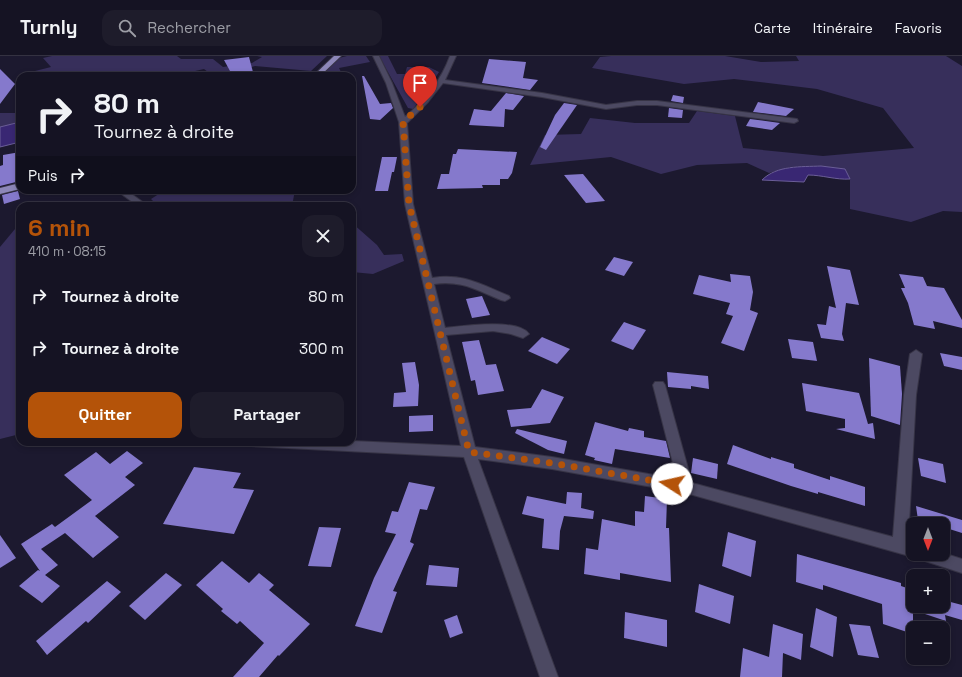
<!DOCTYPE html>
<html lang="fr">
<meta charset="utf-8">
<style>
body{margin:0;font-family:"Space Grotesk",sans-serif;background:#1e1c2b;color:#f1f3f6;height:100vh;display:flex;flex-direction:column;font-size:15px;white-space:nowrap}
*{box-sizing:border-box;margin:0}
p{font-size:13px;color:#9d9ea6}
.icon{flex:none;width:22px;height:22px;fill:none;stroke:currentColor;stroke-width:2;stroke-linecap:round;stroke-linejoin:round}
.map{position:relative;flex:1;overflow:hidden}
.side{position:absolute;left:16px;top:146px;width:340px;height:244px;display:flex;flex-direction:column;background:#151323;border-radius:12px;box-shadow:0 2px 6px #0003,0 0 0 1px #343241}
.side>*{flex:none}
.guide{position:absolute;left:16px;top:16px;width:340px;height:122px;border-radius:12px;box-shadow:0 2px 6px #0003,0 0 0 1px #343241;background:#151323;color:#f1f3f6;overflow:hidden}
.needle{width:26px;rotate:180deg}
.buttons{position:absolute;left:906px;top:461px;display:grid;gap:8px}
.buttons a{display:grid;place-items:center;width:44px;height:44px;border-radius:8px;background:#151323;box-shadow:0 2px 6px #0003,0 0 0 1px #343241;font-size:20px}
.pin{position:absolute;display:grid;place-items:center;width:34px;height:34px;color:#fff;margin:-41px -17px;border-radius:50% 50% 50% 0;rotate:-45deg;box-shadow:0 0 4px #0007}
.pin .icon{rotate:45deg}
.me{position:absolute;width:44px;margin:-22px;rotate:280deg;stroke-linejoin:round;filter:drop-shadow(0 0 3px #0008)}
.turn{display:flex;align-items:center;gap:14px;height:84px;padding:0 12px;font-size:18px}
.turn .icon{width:52px;height:52px;stroke-width:2.5}
.turn b{display:block;font-size:28px;line-height:34px}
.then{display:flex;align-items:center;height:38px;padding:0 12px;background:#0003;gap:8px;font-size:15px}
.round{display:grid;place-items:center;flex:none;width:42px;height:42px;border-radius:12px;background:#1e1c2b}
.head{display:flex;align-items:center;justify-content:space-between;height:68px;padding:0 12px}
h1{font-size:24px;font-weight:700;line-height:30px;color:#b45309}
.primary-button{display:flex;gap:8px;margin-top:auto;padding:8px 12px}
.primary-button a{flex:1;height:46px;border-radius:12px;background:#b45309;color:#fff;font-size:16px;font-weight:700;line-height:46px;text-align:center}
.primary-button a+a{background:#1e1c2b;color:#f1f3f6}
ul{padding:0;list-style:none}
li{display:flex;align-items:center;gap:12px;height:52px;padding:0 12px}
li div{flex:1}
li b{display:block;font-size:15px}
li em{font-style:normal}
header{display:flex;align-items:center;gap:24px;box-sizing:border-box;height:56px;padding:0 20px;background:#151323;border-bottom:1px solid #343241}
header strong{font-size:19px}
nav{display:flex;gap:22px;margin-inline-start:auto;font-size:14px}
.search{width:280px;height:36px;background:#1e1c2b;display:flex;align-items:center;gap:10px;box-sizing:border-box;padding:0 14px;border-radius:12px;color:#9d9ea6;font-size:15px}
.map>svg:first-child{display:block}
.green{fill:#372f5b}
.water{fill:#392773;stroke:#6b5e98}
.building{fill:#8579cc}
.lines{fill:none;stroke-linecap:round;stroke-linejoin:round}
.minor-casing{stroke:#373446;stroke-width:2}
.major-casing{stroke:#373446;stroke-width:2}
.minor{fill:#4c4962;fill-rule:evenodd}
.major{fill:#8d87b9;fill-rule:evenodd}
.route{stroke:#b45309;stroke-width:7;stroke-dasharray:0 12.6}
</style>
<header>
<strong>Turnly</strong>
<div class="search"><svg class="icon" aria-label="search" viewBox="0 0 24 24"><circle cx="10" cy="10" r="6"/><path d="M15 15l6 6"/></svg>Rechercher</div>
<nav><a>Carte</a><a>Itinéraire</a><a>Favoris</a></nav>
</header>
<div class="map">
<svg width="962" height="621" viewBox="0 0 962 621">
<rect width="100%" height="100%" fill="#1c192f"/>
<!-- green -->
<g class="green">
<path d="M52 0H177L181 3H213L223 11 252 7 262 1 257 0H327L311 15 255 10 228 18 212 19 204 13 173 20H34L36 19 35 15 51 11 43 2Z"/>
<path d="M347 0H366L370 6 339 12 342 18 340 20H319L339 2Z"/>
<path d="M379 0H388L397 18H405L407 11H429L439 16 426 36 413 53 408 52Z"/>
<path d="M611 0H725L761 6 799 5 796 0H946L962 10V156L943 155 911 166 850 153V123L845 113 821 110 790 111 769 117 747 107 697 109 661 118 611 101 530 109 545 79 581 78 590 62 635 67H689L697 55 735 60 743 92 823 100 914 92 883 52 817 33 734 23 684 28 592 12 600 1Z"/>
<path d="M0 57H20V66L0 71Z"/>
<path d="M165 134H295L292 150H158L151 143Z"/>
<path d="M20 167V378L0 383V191Z"/>
<path d="M352 167 377 189 384 199 402 198 404 205 373 218 352 216Z"/>
</g>
<!-- water -->
<g class="water">
<path d="M20 66V86L0 91V71Z"/>
<path d="M821 110 845 113 850 123C836 124 822 119 808 119L804 126 762 124C777 109 801 111 821 110Z"/>
</g>
<!-- building -->
<g class="building">
<path d="M249 1 254 20H247L230 15 224 4Z"/>
<path d="M489 3 526 6 523 22 538 24 530 34 482 27Z"/>
<path d="M0 13 15 28 0 48Z"/>
<path d="M362 20H364L380 48 391 47 393 52 380 64 370 63Z"/>
<path d="M506 37 524 40 513 54 505 53 504 71 469 69 474 53 491 55Z"/>
<path d="M673 39 684 41 683 47 671 45Z"/>
<path d="M758 46 794 53 786 60 753 56Z"/>
<path d="M564 47 577 49 546 94 540 91 555 59Z"/>
<path d="M669 52 683 54 682 62 668 61Z"/>
<path d="M750 63 780 67 772 74 746 70Z"/>
<path d="M458 93 517 96 512 117 508 123H500V129H482L483 132 437 133 441 118H449L453 98H456Z"/>
<path d="M20 96V111L16 126 0 130V110L3 109V99Z"/>
<path d="M382 101H397L394 116H392L388 135H375Z"/>
<path d="M583 118 605 145 586 147 564 119Z"/>
<path d="M18 135 20 143 4 148 2 139Z"/>
<path d="M614 201 633 206 624 220 605 214Z"/>
<path d="M827 210 850 214 859 249 846 247 842 278 844 285 821 282 817 268 826 269 829 250 836 252Z"/>
<path d="M730 218 750 220 753 236 750 254 758 257 744 295 721 287 733 260 726 258 730 247 693 238 699 219 731 226Z"/>
<path d="M899 218 923 221 927 230 944 232 962 264V272L933 265 935 273 914 269 908 247 901 232H905Z"/>
<path d="M482 240 490 259 472 262 466 243Z"/>
<path d="M624 266 646 274 633 294 611 285Z"/>
<path d="M542 281 570 293 557 308 528 295Z"/>
<path d="M788 283 813 286 817 305 792 302Z"/>
<path d="M479 284 486 309 496 308 504 335 478 339 475 324 471 325 462 286Z"/>
<path d="M940 297 962 301V314L944 310Z"/>
<path d="M869 302 900 310 902 338 900 369 871 360Z"/>
<path d="M415 306 419 329 418 350 393 351 394 337 406 336 402 307Z"/>
<path d="M667 316 708 320 709 333 691 330V333L668 331Z"/>
<path d="M802 327 859 337 868 368 873 367 875 383 836 373 845 372V363L806 355Z"/>
<path d="M542 333 564 341 550 367 511 371 507 354 531 352Z"/>
<path d="M433 359V375L409 376V360Z"/>
<path d="M595 366 628 375 629 372 644 375V381L666 385 670 402 615 393 612 408 594 404 595 402 585 399Z"/>
<path d="M517 373 567 385 564 398 548 394 515 377Z"/>
<path d="M733 389 771 403V401L794 408V412L830 424V420L865 431V450L818 436V438L791 430 727 408Z"/>
<path d="M127 395 143 407 125 421 135 429 95 460 119 481 93 502 65 477 41 493 58 509 45 519 60 530 42 547 19 530 38 514 40 515 21 488 52 468 55 471 92 444 64 419 96 396 110 408Z"/>
<path d="M693 402 718 408 717 423 691 417Z"/>
<path d="M918 402 943 408 946 427 921 420Z"/>
<path d="M194 411 241 417 233 432 254 434 234 478 163 468Z"/>
<path d="M409 426 435 431 427 454 420 453 410 486 414 488 393 535 397 536 382 577 355 570 374 522 396 478 385 476 392 455 398 456Z"/>
<path d="M567 436 582 437 581 452 594 455 593 463 564 460 560 475 559 494 542 492 544 463 522 458 527 440 566 448Z"/>
<path d="M645 440 667 443 666 472H669L671 526 620 517V524L584 518 586 492 598 494 602 463 635 470V455L644 456Z"/>
<path d="M916 450 962 464V477L943 471V468H932L918 464Z"/>
<path d="M319 471 341 472 331 511 308 510Z"/>
<path d="M728 476 756 485 751 521 722 510Z"/>
<path d="M0 479 16 502 0 512Z"/>
<path d="M797 498 901 527V530L913 534V550H943V544L962 549V564L945 559 946 565 913 554V578L883 568 882 548 823 529V534L796 526Z"/>
<path d="M222 505 249 527 259 517 274 529 269 534 310 568 279 600 278 599 259 621H233L264 587 240 565 237 568 221 555 223 553 196 529Z"/>
<path d="M429 509 459 512 457 531 426 529Z"/>
<path d="M166 517 182 529 145 564 129 550Z"/>
<path d="M107 525 121 536 88 567 86 565 47 599 36 585Z"/>
<path d="M699 528 734 540 730 568 695 556Z"/>
<path d="M816 552 837 561 833 601 810 591Z"/>
<path d="M625 556 667 564V591L624 582Z"/>
<path d="M457 559 463 577 450 582 444 564Z"/>
<path d="M773 568 803 578 801 604 783 597 782 621H740L743 592 769 601Z"/>
<path d="M849 568 870 570 879 602 858 599Z"/>
</g>
<g class="lines">
<!-- minor casing -->
<g class="minor-casing">
<g id="minor">
<path d="M373 0H379L392 27 405 61C425 44 441 25 450 0H456L445 24 542 37 606 49 637 45H657L797 63 798 65 794 67 657 49H637L606 53 542 41 443 27 428 46 407 67 413 148 432 222C463 217 480 228 509 240L510 242 505 245 501 244C476 234 461 224 434 228L445 272C462 270 518 262 529 278L523 282 511 278 493 275 446 279 475 391 552 401 677 423 653 329 655 326H663L665 329 692 427 893 481 904 339 910 298 916 294 922 298 916 339 908 486 913 487V498H943V497L962 503V517L919 503 918 499 913 501 686 437 552 413 478 403 558 621H540L464 401 251 390 249 386 352 385 461 390 405 148 399 66 386 27Z"/>
<path d="M116 134H126L148 150H138Z"/>
</g>
</g>
<!-- major casing -->
<g class="major-casing">
<g id="major">
<path d="M334 0H341L320 20H313Z"/>
<path d="M20 127V133L0 138V132Z"/>
</g>
</g>
<!-- minor -->
<use href="#minor" class="minor"/>
<!-- major -->
<use href="#major" class="major"/>
</g>
<g class="lines">
<!-- route -->
<path class="route" d="M420 51 403 66 409 148 469 396 552 407 672 428"/>
</g>
</svg>
<div class="buttons">
<a><svg class="needle" viewBox="-14 -14 28 28"><path d="M0-13l5 13h-10z" fill="#e53935"/><path d="M0 13l5-13h-10z" fill="#9d9ea6"/></svg></a>
<a>+</a>
<a>−</a>
</div>
<div class="pin" style="left:420px;top:51px;background:#d93025"><svg class="icon" aria-label="arrive" viewBox="0 0 24 24"><path d="M6 21V4h12l-3 4 3 4H6"/></svg></div>
<svg class="me" style="left:672px;top:428px" viewBox="-20 -20 40 40"><circle r="19" fill="#fff"/><path d="M0-13L10 11 0 6-10 11z" fill="#b45309"/></svg>
<div class="guide">
<div class="turn"><svg class="icon" aria-label="right" viewBox="0 0 24 24"><path d="M7 20v-9h11M14 6l5 5-5 5"/></svg><div><b>80 m</b>Tournez à droite</div></div>
<div class="then">Puis<svg class="icon" aria-label="right" viewBox="0 0 24 24"><path d="M7 20v-9h11M14 6l5 5-5 5"/></svg></div>
</div>
<section class="side">
<div class="head"><div><h1>6 min</h1><p>410 m · 08:15</p></div><a class="round"><svg class="icon" aria-label="close" viewBox="0 0 24 24"><path d="M6 6l12 12M18 6L6 18"/></svg></a></div>
<ul>
<li><svg class="icon" aria-label="right" viewBox="0 0 24 24"><path d="M7 20v-9h11M14 6l5 5-5 5"/></svg><div><b>Tournez à droite</b></div><em>80 m</em></li>
<li><svg class="icon" aria-label="right" viewBox="0 0 24 24"><path d="M7 20v-9h11M14 6l5 5-5 5"/></svg><div><b>Tournez à droite</b></div><em>300 m</em></li>
</ul>
<div class="primary-button"><a>Quitter</a><a>Partager</a></div>
</section>
</div>
